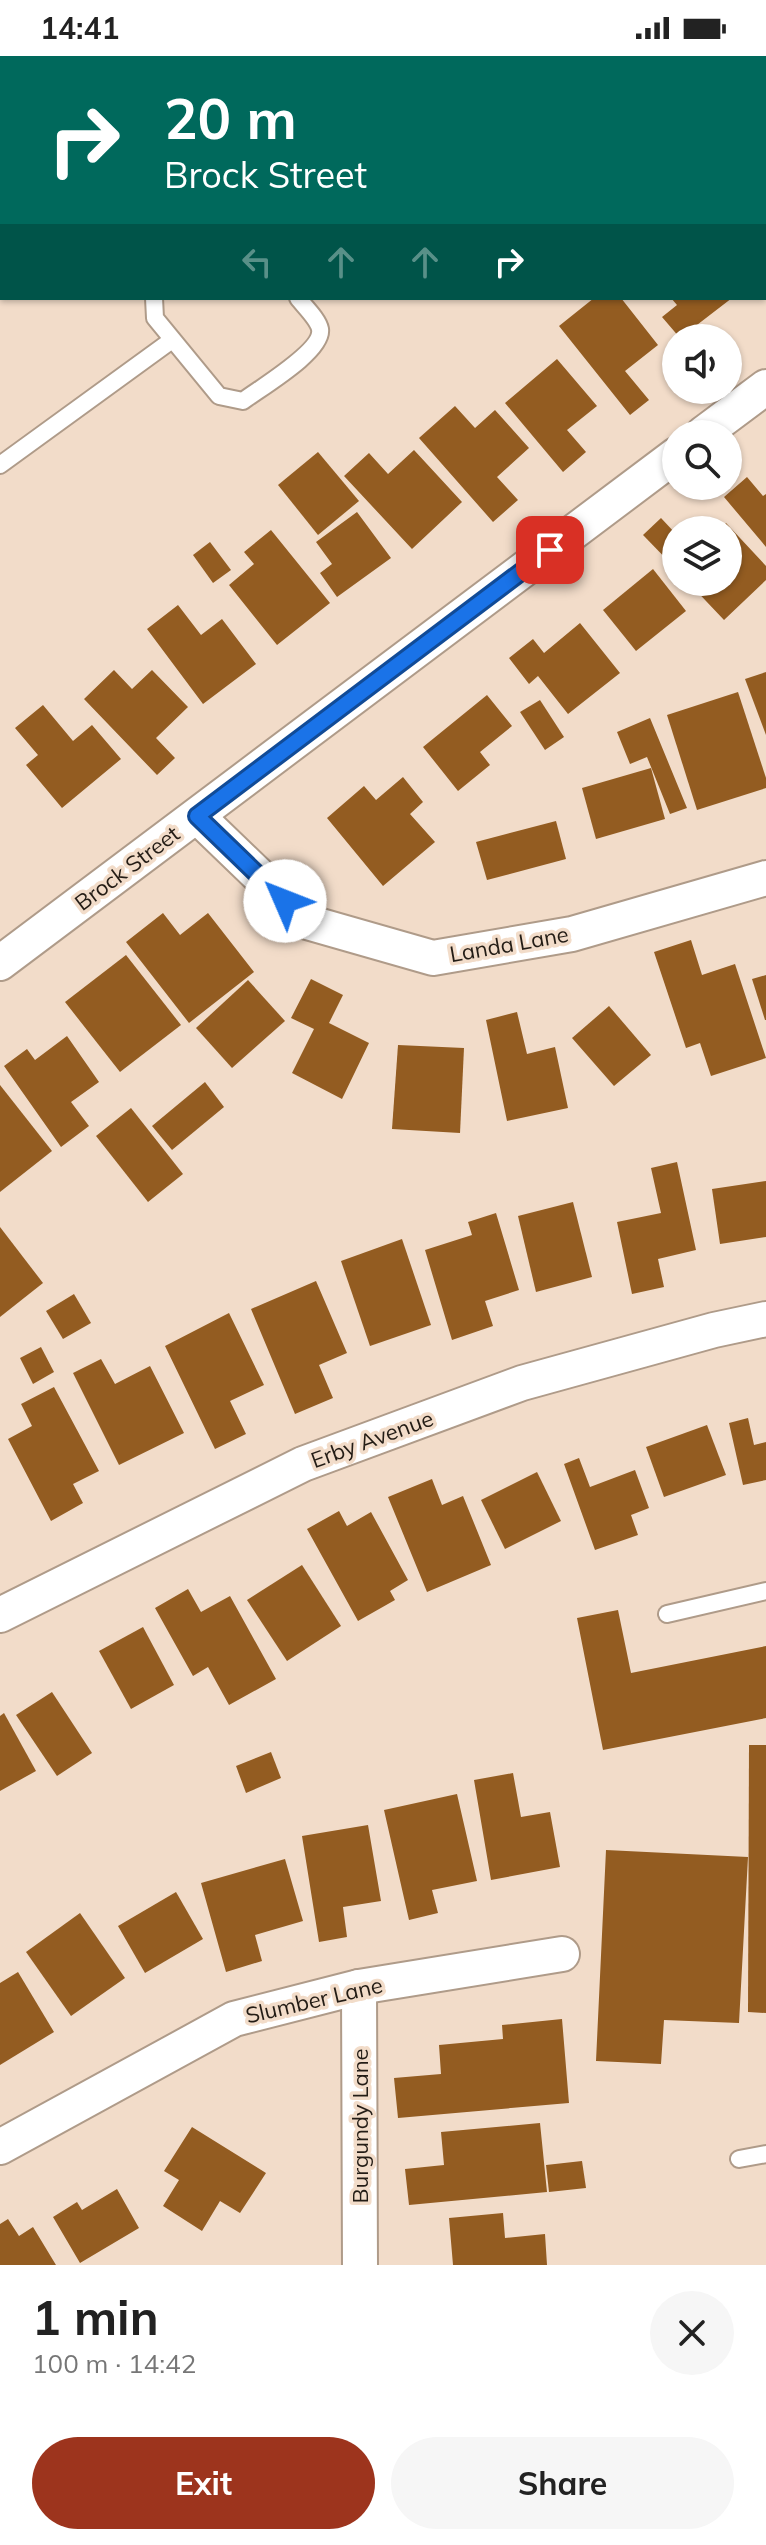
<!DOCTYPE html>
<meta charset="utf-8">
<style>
body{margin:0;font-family:Mulish,sans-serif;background:#f6f6f6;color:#222;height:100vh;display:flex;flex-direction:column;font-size:30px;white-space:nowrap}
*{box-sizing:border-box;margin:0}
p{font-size:26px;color:#767676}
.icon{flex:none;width:44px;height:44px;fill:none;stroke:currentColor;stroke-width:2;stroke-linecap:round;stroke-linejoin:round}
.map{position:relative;height:2209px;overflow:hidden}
.sheet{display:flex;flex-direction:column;background:#fff;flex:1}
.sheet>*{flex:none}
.guide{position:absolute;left:0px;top:0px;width:766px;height:244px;box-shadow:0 2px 6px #0004;background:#00695c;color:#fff;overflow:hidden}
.controls{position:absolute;left:662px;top:268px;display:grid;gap:16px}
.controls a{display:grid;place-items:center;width:80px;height:80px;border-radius:50%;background:#fff;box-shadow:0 2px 6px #0004;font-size:40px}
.pin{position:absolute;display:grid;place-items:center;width:68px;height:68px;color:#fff;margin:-34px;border-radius:16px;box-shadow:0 4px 12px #0006}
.me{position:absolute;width:88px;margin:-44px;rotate:314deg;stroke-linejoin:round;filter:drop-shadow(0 0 6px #0008)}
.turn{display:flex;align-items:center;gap:28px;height:168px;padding:0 32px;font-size:36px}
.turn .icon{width:104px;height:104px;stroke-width:2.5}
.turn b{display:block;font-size:56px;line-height:68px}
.lanes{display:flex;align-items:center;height:76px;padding:0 32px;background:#0003;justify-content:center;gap:40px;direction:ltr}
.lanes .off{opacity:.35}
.round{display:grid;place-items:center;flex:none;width:84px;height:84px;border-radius:42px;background:#f6f6f6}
.head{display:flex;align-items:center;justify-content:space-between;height:136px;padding:0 32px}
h1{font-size:48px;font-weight:700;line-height:60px}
.action{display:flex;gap:16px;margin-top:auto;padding:16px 32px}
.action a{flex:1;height:92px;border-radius:48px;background:#9d341d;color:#fff;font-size:32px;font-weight:700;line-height:92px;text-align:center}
.action a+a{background:#f6f6f6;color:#222}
.status{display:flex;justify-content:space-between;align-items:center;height:56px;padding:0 40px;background:#fff;direction:ltr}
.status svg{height:22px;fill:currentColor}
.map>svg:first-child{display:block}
.building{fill:#935c21}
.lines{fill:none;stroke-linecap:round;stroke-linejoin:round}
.service-casing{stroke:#af9b89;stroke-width:20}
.minor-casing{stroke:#af9b89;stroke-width:38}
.service{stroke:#fff;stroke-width:16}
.minor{stroke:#fff;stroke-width:34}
.route-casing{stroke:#114b97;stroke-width:20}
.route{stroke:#1a73e8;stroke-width:14}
.labels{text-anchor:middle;stroke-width:7;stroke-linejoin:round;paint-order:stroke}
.street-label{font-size:22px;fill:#231c15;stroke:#f2dcc9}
</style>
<div class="status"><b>14:41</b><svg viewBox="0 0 49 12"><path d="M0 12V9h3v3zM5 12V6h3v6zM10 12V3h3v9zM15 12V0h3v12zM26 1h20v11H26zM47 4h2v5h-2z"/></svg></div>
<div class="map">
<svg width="766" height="2209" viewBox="0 0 766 2209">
<rect width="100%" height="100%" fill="#f2dcc9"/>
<!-- building -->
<g class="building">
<path d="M594 242H621L658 289 625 315 649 344 630 359 559 270Z"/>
<path d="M671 242H732L680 282 662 261 677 249Z"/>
<path d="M557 303 597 350 567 374 586 396 563 416 505 347Z"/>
<path d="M455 350 475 372 495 354 529 392 497 421 518 444 493 466 419 382Z"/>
<path d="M414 394 462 446 412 493 344 420 369 397 388 418Z"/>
<path d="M318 396 359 445 318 479 278 429Z"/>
<path d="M747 421 763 440 766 438V491L724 441Z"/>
<path d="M357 456 391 502 337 541 320 517 332 508 316 486Z"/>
<path d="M661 462 676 478V513L643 479Z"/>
<path d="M726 467 766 510V524L724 564 688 526H728V474H718Z"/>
<path d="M271 474 330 547 277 589 229 529 254 508 244 496Z"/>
<path d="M210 486 231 514 213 527 193 499Z"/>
<path d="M653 513 686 555 636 595 603 554Z"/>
<path d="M178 549 201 579 222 563 256 608 203 648 147 573Z"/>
<path d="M580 567 620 617 568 658 538 620 529 628 509 602 533 583 544 597Z"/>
<path d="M114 614 132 633 152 614 188 651 156 682 175 702 157 719 84 643Z"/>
<path d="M766 616V679L745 623Z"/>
<path d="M738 636 766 722V732L697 754 667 659Z"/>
<path d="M487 639 512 670 480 696 490 709 458 735 423 691Z"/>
<path d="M540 644 564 681 545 694 520 656Z"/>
<path d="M43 649 73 685 92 669 121 703 62 752 26 709 38 699 15 672Z"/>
<path d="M650 662 687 752 670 758 647 701 630 708 617 676Z"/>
<path d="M651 712 665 763 596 783 582 732Z"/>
<path d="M403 721 423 746 410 758 435 786 383 830 327 762 364 730 376 744Z"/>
<path d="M556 765 566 803 487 824 476 786Z"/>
<path d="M163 857 180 879 208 857 254 916 189 967 126 886Z"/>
<path d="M691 884 702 919 735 908 766 1002 711 1020 700 987 686 992 654 896Z"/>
<path d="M126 899 181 969 120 1016 65 946Z"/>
<path d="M766 919V964H765L752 923Z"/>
<path d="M311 923 343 939 329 967 369 987 342 1043 292 1017 314 973 291 962Z"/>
<path d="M248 924 285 965 232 1012 196 972Z"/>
<path d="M609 950 651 999 614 1030 572 982Z"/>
<path d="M517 956 527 998 555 991 568 1052 507 1065 486 964Z"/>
<path d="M67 980 99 1026 71 1046 89 1070 61 1091 4 1010 27 993 35 1004Z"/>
<path d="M398 989 464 992 460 1077 392 1073Z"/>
<path d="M205 1026 224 1051 172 1094 152 1070Z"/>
<path d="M0 1029 52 1095 0 1136Z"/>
<path d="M131 1052 183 1118 148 1146 96 1080Z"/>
<path d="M677 1106 696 1194 658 1203 664 1231 632 1238 617 1166 661 1157 651 1112Z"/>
<path d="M766 1125V1181L720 1188 712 1133Z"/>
<path d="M573 1146 592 1221 536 1236 518 1160Z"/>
<path d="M496 1157 519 1234 485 1245 493 1270 452 1284 425 1194 472 1179 468 1166Z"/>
<path d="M0 1171 43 1227 0 1261Z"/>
<path d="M402 1183 431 1269 370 1290 341 1205Z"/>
<path d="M316 1225 347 1297 319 1309 333 1342 295 1358 251 1253Z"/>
<path d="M74 1238 91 1267 63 1283 46 1255Z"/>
<path d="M229 1257 264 1329 230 1345 246 1378 215 1393 165 1290Z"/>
<path d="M41 1291 54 1316 33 1328 20 1302Z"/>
<path d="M101 1303 115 1328 150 1310 184 1377 119 1409 73 1317Z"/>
<path d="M54 1331 99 1415 73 1428 83 1447 51 1465 8 1383 32 1370 21 1348Z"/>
<path d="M748 1362 754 1389 766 1386V1424L743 1429 729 1367Z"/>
<path d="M707 1369 726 1419 664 1441 646 1391Z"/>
<path d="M579 1402 590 1431 635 1414 649 1452 631 1459 638 1479 595 1494 564 1408Z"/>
<path d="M537 1416 561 1465 505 1493 481 1444Z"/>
<path d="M432 1423 442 1449 463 1440 491 1509 427 1536 388 1441Z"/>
<path d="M339 1455 347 1470 371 1456 408 1524 390 1535 395 1544 358 1565 307 1473Z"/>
<path d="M302 1509 341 1570 287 1605 247 1544Z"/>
<path d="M188 1533 201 1556 230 1540 276 1623 229 1649 208 1611 193 1620 155 1552Z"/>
<path d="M618 1554 631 1617 766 1590V1662L603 1694 577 1562Z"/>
<path d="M143 1571 174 1629 131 1653 99 1595Z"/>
<path d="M52 1636 92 1697 57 1720 16 1659Z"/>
<path d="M4 1657 36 1715 0 1735V1660Z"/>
<path d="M749 1689H766V1957L748 1956Z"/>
<path d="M271 1696 281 1722 246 1737 236 1710Z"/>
<path d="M513 1717 521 1761 550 1756 560 1811 491 1824 474 1724Z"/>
<path d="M457 1738 477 1825 432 1834 438 1857 409 1864 384 1754Z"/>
<path d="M368 1769 381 1845 343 1851 347 1881 319 1886 302 1780Z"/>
<path d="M606 1794 748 1801 739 1967 664 1964 661 2008 596 2005Z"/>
<path d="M285 1803 303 1865 255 1879 262 1905 226 1916 201 1827Z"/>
<path d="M176 1836 203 1883 145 1917 118 1870Z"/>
<path d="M80 1857 125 1922 71 1960 26 1896Z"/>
<path d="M18 1916 54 1976 0 2009V1927Z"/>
<path d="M562 1963 569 2047 398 2062 394 2022 441 2018 439 1989 503 1983 502 1969Z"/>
<path d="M540 2067 547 2136 409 2149 405 2113 444 2109 441 2076Z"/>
<path d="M192 2071 266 2117 240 2157 220 2145 202 2175 163 2150 179 2124 164 2115Z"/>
<path d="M582 2105 586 2132 549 2136 546 2109Z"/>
<path d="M117 2133 139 2172 80 2207 53 2161 77 2146 82 2154Z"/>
<path d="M503 2157 505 2182 545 2178 547 2209H453L449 2162Z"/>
<path d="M8 2163 19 2180 33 2171 56 2209H0V2168Z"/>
</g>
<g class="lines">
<!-- service casing -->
<g class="service-casing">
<g id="service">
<path d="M280 2 282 0"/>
<path d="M723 2 726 0"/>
<path d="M0 126 2 127"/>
<path d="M154 242 155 262 219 340 243 345C260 332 324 295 320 273 318 263 304 250 298 242"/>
<path d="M0 409 172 284"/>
<path d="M667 1558 766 1535"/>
<path d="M739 2103 766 2098"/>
</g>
</g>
<!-- minor casing -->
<g class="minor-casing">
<g id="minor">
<path d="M703 378 766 331"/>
<path d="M197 760 307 866 433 902 572 878 766 822"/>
<path d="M0 907 676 399"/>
<path d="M0 1559 303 1408 522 1327 714 1274 766 1263"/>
<path d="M359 1931 360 2209"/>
<path d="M0 2091 234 1963 359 1931 562 1898"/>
</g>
</g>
<!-- service -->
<use href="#service" class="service"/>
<!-- minor -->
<use href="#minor" class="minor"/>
</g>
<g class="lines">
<!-- route casing -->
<g class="route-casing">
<path id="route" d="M285 845 197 760 550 494"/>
</g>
<!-- route -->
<use href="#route" class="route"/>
</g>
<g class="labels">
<!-- street labels -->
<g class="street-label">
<text transform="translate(127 812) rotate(-37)" y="8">Brock Street</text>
<text transform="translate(509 888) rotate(-10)" y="8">Landa Lane</text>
<text transform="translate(372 1383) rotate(-20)" y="8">Erby Avenue</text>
<text transform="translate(314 1944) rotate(-13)" y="8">Slumber Lane</text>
<text transform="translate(360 2070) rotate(-90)" y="8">Burgundy Lane</text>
</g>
</g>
</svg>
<div class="controls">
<a><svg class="icon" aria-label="sound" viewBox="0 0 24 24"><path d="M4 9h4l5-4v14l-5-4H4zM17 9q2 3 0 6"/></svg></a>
<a><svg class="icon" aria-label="search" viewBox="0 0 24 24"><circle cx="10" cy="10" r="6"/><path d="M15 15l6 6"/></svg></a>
<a><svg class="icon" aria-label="layers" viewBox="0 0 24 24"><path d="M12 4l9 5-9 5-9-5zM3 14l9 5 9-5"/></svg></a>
</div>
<div class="pin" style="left:550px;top:494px;background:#d93025"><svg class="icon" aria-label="arrive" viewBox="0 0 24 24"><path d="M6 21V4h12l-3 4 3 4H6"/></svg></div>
<svg class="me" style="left:285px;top:845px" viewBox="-20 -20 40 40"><circle r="19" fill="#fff"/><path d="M0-13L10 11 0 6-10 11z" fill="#1a73e8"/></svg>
<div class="guide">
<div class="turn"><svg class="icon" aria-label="right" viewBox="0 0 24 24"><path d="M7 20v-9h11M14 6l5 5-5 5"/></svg><div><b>20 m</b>Brock Street</div></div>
<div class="lanes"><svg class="icon off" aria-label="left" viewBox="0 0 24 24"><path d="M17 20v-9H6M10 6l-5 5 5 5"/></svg><svg class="icon off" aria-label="ahead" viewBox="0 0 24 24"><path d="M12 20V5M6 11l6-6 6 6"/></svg><svg class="icon off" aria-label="ahead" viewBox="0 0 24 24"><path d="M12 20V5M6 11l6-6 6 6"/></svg><svg class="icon" aria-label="right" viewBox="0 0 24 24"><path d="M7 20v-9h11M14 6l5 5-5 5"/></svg></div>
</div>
</div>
<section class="sheet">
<div class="head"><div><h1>1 min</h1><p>100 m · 14:42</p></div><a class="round"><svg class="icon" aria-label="close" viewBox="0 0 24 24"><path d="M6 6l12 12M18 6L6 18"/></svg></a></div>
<div class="action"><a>Exit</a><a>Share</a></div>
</section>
